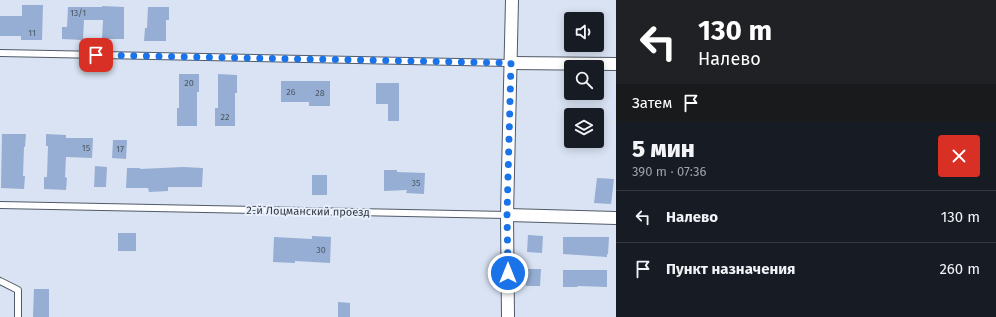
<!DOCTYPE html>
<html lang="ru">
<meta charset="utf-8">
<style>
body{margin:0;font-family:"Fira Sans",sans-serif;background:#20242c;color:#f1f3f6;height:100vh;display:flex;flex-direction:column;font-size:15px;white-space:nowrap}
*{box-sizing:border-box;margin:0}
p{font-size:13px;color:#9ea1a6}
.icon{flex:none;width:22px;height:22px;fill:none;stroke:currentColor;stroke-width:2;stroke-linecap:round;stroke-linejoin:round}
.map{position:relative;flex:1;overflow:hidden}
.details{display:flex;flex-direction:column;background:#171b24;width:380px}
.details>*{flex:none}
.banner{background:#202124;color:#fff;overflow:hidden}
.tools{position:absolute;left:564px;top:12px;display:grid;gap:8px}
.tools a{display:grid;place-items:center;width:40px;height:40px;border-radius:4px;background:#171b24;box-shadow:0 2px 10px #0003;font-size:20px}
.pin{position:absolute;display:grid;place-items:center;width:34px;height:34px;color:#fff;margin:-17px;border-radius:8px;box-shadow:0 2px 6px #0006}
.me{position:absolute;width:44px;margin:-22px;rotate:0deg;stroke-linejoin:round;filter:drop-shadow(0 0 3px #0008)}
.turn{display:flex;align-items:center;gap:14px;height:84px;padding:0 16px;font-size:18px}
.turn .icon{width:52px;height:52px;stroke-width:2.5}
.turn b{display:block;font-size:28px;line-height:34px}
.then{display:flex;align-items:center;height:38px;padding:0 16px;background:#0003;gap:8px;font-size:15px}
.round{display:grid;place-items:center;flex:none;width:42px;height:42px;border-radius:4px;background:#20242c}
.headline{display:flex;align-items:center;justify-content:space-between;height:68px;padding:0 16px}
h1{font-size:24px;font-weight:800;line-height:30px}
ul{padding:0;list-style:none}
li{display:flex;align-items:center;gap:12px;height:52px;padding:0 16px;border-top:1px solid #363941}
li div{flex:1}
li b{display:block;font-size:15px}
li em{font-style:normal}
main{display:flex;flex:1;min-height:0}
.map>svg:first-child{display:block}
.building{fill:#96aed3}
.lines{fill:none;stroke-linecap:round;stroke-linejoin:round}
.lane-casing{stroke:#515a68;stroke-width:8}
.street-casing{stroke:#515a68;stroke-width:14}
.lane{stroke:#fff;stroke-width:6}
.street{stroke:#fff;stroke-width:12}
.route{stroke:#1a73e8;stroke-width:7;stroke-dasharray:0 12.6}
.labels{text-anchor:middle;stroke-width:4;stroke-linejoin:round;paint-order:stroke}
.number-label{font-size:9px;fill:#4e5866}
.street-label{font-size:11px;fill:#363b41;stroke:#e8f0fd}
</style>
<main>
<div class="map">
<svg width="616" height="317" viewBox="0 0 616 317">
<rect width="100%" height="100%" fill="#d9e3f3"/>
<!-- building -->
<g class="building">
<path d="M22 5H43L42 40H21V36H0V16H22Z"/>
<path d="M102 6 124 7V39H102L103 20H84L83 40 62 39V27H67L68 7H102Z"/>
<path d="M148 7H169V20H166V41H144L145 28H147Z"/>
<path d="M179 74H199V92H197V126H177V108H179Z"/>
<path d="M218 74 237 75V93H235V126H215V108H218Z"/>
<path d="M281 81H330V106H309V102H281Z"/>
<path d="M376 83H399V121H388V104H376Z"/>
<path d="M2 134H26L25 147H24L23 176H25L24 189 1 188Z"/>
<path d="M46 134 66 135V138H93L92 158 66 157 65 177 67 178 66 190 44 189V177H47L48 146H46Z"/>
<path d="M113 140H127L126 159 112 158Z"/>
<path d="M95 166 107 167 106 187H94Z"/>
<path d="M183 167 203 168 202 187H168V191L149 192 148 188H126L127 168H140V169Z"/>
<path d="M384 170H397V172L425 173 424 194 406 193 407 190 384 191Z"/>
<rect x="312" y="175" width="15" height="20"/>
<path d="M597 178 614 179 611 204 594 203Z"/>
<rect x="118" y="233" width="18" height="18"/>
<path d="M528 235 543 236 542 253 527 252Z"/>
<path d="M312 236 331 237 330 263 295 261V263L273 262 274 237 312 239Z"/>
<path d="M563 237H609L608 254H607V257L563 254Z"/>
<path d="M526 269H541L540 286H526Z"/>
<path d="M563 270H607V287L578 286 577 287H563Z"/>
<path d="M34 289H49V317H33Z"/>
<path d="M338 302 350 303V317H338Z"/>
</g>
<g class="lines">
<!-- lane casing -->
<g class="lane-casing">
<g id="lane">
<path d="M0 53 511 63"/>
<path d="M0 205 507 215"/>
<path d="M0 281 18 290V317"/>
</g>
</g>
<!-- street casing -->
<g class="street-casing">
<g id="street">
<path d="M511 63 616 64"/>
<path d="M507 215 616 218"/>
<path d="M508 317 507 215 512 0"/>
</g>
</g>
<!-- lane -->
<use href="#lane" class="lane"/>
<!-- street -->
<use href="#street" class="street"/>
</g>
<g class="lines">
<!-- route -->
<path class="route" d="M96 55 511 63 507 215 508 273"/>
</g>
<g class="labels">
<!-- number labels -->
<g class="number-label">
<text x="78" y="16">13/1</text>
<text x="32" y="36">11</text>
<text x="189" y="86">20</text>
<text x="291" y="95">26</text>
<text x="320" y="96">28</text>
<text x="225" y="120">22</text>
<text x="86" y="151">15</text>
<text x="120" y="152">17</text>
<text x="416" y="186">35</text>
<text x="321" y="253">30</text>
</g>
<!-- street labels -->
<g class="street-label">
<text transform="translate(308 211) rotate(1)" y="4">2-й Лоцманский проезд</text>
</g>
</g>
</svg>
<div class="tools">
<a><svg class="icon" aria-label="sound" viewBox="0 0 24 24"><path d="M4 9h4l5-4v14l-5-4H4zM17 9q2 3 0 6"/></svg></a>
<a><svg class="icon" aria-label="search" viewBox="0 0 24 24"><circle cx="10" cy="10" r="6"/><path d="M15 15l6 6"/></svg></a>
<a><svg class="icon" aria-label="layers" viewBox="0 0 24 24"><path d="M12 4l9 5-9 5-9-5zM3 14l9 5 9-5"/></svg></a>
</div>
<div class="pin" style="left:96px;top:55px;background:#d93025"><svg class="icon" aria-label="arrive" viewBox="0 0 24 24"><path d="M6 21V4h12l-3 4 3 4H6"/></svg></div>
<svg class="me" style="left:508px;top:273px" viewBox="-20 -20 40 40"><circle r="17" fill="#1a73e8" stroke="#fff" stroke-width="3"/><path d="M0-11L8 9 0 5-8 9z" fill="#fff"/></svg>
</div>
<section class="details">
<div class="banner">
<div class="turn"><svg class="icon" aria-label="left" viewBox="0 0 24 24"><path d="M17 20v-9H6M10 6l-5 5 5 5"/></svg><div><b>130 m</b>Налево</div></div>
<div class="then">Затем<svg class="icon" aria-label="arrive" viewBox="0 0 24 24"><path d="M6 21V4h12l-3 4 3 4H6"/></svg></div>
</div>
<div class="headline"><div><h1>5 мин</h1><p>390 m · 07:36</p></div><a class="round" style="background:#d93025;color:#fff"><svg class="icon" aria-label="close" viewBox="0 0 24 24"><path d="M6 6l12 12M18 6L6 18"/></svg></a></div>
<ul>
<li><svg class="icon" aria-label="left" viewBox="0 0 24 24"><path d="M17 20v-9H6M10 6l-5 5 5 5"/></svg><div><b>Налево</b></div><em>130 m</em></li>
<li><svg class="icon" aria-label="arrive" viewBox="0 0 24 24"><path d="M6 21V4h12l-3 4 3 4H6"/></svg><div><b>Пункт назначения</b></div><em>260 m</em></li>
</ul>
</section>
</main>
